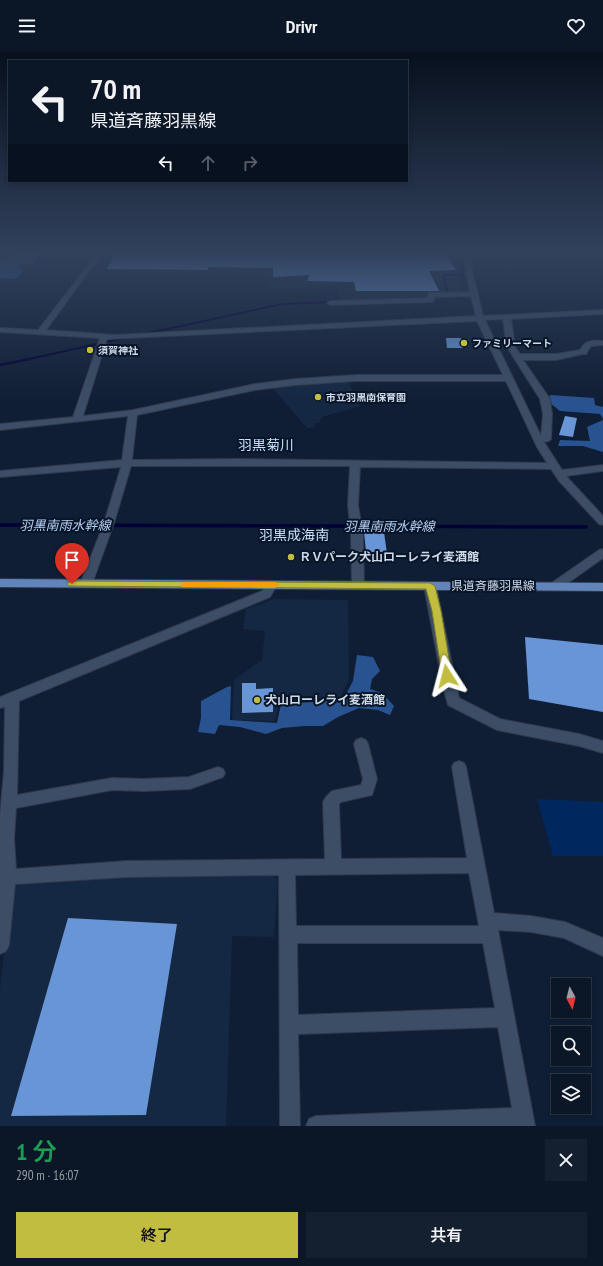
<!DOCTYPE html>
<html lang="ja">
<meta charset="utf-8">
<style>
body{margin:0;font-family:"PT Sans Narrow","Noto Sans JP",sans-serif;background:#141f2f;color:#f1f3f6;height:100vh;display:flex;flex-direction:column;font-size:15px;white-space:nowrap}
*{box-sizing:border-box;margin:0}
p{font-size:13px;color:#9a9fa7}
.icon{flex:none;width:22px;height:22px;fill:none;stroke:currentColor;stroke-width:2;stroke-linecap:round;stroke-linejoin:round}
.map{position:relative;height:1074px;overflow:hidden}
.details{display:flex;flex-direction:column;background:#0b1627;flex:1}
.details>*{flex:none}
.hud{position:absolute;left:8px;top:8px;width:400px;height:122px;border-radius:0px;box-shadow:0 2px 6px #0003,0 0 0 1px #2b3544;background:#0b1627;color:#f1f3f6;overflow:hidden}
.needle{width:26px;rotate:173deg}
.controls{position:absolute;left:551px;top:926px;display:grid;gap:8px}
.controls a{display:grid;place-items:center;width:40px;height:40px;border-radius:0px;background:#0b1627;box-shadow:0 2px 6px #0003,0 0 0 1px #2b3544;font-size:20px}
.pin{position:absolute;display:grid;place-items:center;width:34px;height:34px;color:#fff;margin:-41px -17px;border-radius:50% 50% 50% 0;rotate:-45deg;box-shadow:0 0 4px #0007}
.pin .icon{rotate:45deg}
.me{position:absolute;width:44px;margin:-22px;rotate:351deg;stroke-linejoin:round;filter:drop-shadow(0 0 3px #0008)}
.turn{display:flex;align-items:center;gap:14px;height:84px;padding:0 16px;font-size:18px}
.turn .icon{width:52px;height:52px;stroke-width:2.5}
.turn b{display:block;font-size:28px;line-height:34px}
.lanes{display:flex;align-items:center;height:38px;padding:0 16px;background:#0003;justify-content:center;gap:20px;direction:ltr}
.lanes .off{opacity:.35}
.round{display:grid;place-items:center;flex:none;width:42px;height:42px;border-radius:0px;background:#141f2f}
.summary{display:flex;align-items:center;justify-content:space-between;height:68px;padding:0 16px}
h1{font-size:24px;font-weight:600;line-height:30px;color:#1e9e55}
.primary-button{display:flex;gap:8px;margin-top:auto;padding:8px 16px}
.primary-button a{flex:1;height:46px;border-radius:0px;background:#c1bd40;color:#111;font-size:16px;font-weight:600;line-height:46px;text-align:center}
.primary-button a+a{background:#141f2f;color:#f1f3f6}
header{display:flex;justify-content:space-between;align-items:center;height:52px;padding:0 16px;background:#0b1627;font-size:18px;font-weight:600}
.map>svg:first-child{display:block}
.built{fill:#152843}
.green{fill:#00285f}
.forest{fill:#295390}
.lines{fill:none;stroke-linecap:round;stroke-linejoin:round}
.stream-far2{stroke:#000036;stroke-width:2}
.stream-far1{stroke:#000036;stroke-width:2.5}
.stream{stroke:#000036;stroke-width:3.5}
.building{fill:#6795d6}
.minor-casing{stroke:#31394b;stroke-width:2}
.major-casing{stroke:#31394b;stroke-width:2}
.minor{fill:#3c4d65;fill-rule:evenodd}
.major{fill:#6185b8;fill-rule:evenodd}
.route{fill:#c1bd40;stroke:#7d7b2a}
.slow{fill:#f59e0b}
.poi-dot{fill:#c1bd40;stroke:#071529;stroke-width:1.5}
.labels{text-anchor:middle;stroke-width:4;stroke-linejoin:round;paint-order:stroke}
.far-poi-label{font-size:10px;font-weight:bold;fill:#ced8e7;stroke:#071529;text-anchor:start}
.poi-label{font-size:12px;font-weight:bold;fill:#ced8e7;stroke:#071529;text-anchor:start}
.street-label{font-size:12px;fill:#ced8e7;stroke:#071529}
.water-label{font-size:13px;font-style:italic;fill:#b5cdf1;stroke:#071529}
.quarter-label{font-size:14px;fill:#cadffc;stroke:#071529}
</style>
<header><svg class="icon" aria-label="menu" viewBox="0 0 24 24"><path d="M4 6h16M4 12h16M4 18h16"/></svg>Drivr<svg class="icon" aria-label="heart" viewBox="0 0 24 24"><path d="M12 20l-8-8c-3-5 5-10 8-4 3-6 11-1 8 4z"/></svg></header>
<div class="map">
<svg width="603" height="1074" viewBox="0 0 603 1074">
<rect width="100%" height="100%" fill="#0f1e34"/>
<!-- built -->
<g class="built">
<path d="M109 201H457L458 222 463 244 342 249 337 235 272 237 266 232 262 223 93 222Z"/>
<path d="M348 329 360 354 322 365 319 371H314L315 375 307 376 272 335Z"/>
<path d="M275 547 348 548 349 627 340 646 279 649 275 669 232 668 234 628 262 608 265 579 243 577 246 557Z"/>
<path d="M123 823H269L278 827 274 885 232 884 226 1074H0V937L11 840 20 830Z"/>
</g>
<!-- green -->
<path class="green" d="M537 747 603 750V804H553Z"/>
<!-- forest -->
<g class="forest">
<path d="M13 201H44L32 212H21L17 214 23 220 16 227 0 226V206H7Z"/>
<path d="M551 343 594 346 595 353 603 355V367L600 362 560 359 545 347Z"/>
<path d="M603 368V400L583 394H558L560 388 590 389 587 375Z"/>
<path d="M357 603 373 605 380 619 372 627 370 637 382 641 394 654 390 663 378 658 359 656 338 665 323 674H305L282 676 266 682 240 675 219 673 215 682 198 680 201 666V649L227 635 231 634 230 668 277 671 281 652 343 648 353 629Z"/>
</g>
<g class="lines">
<!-- stream-far2 -->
<g class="stream-far2">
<path d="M446 242H448L443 223H463L461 201"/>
<path d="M144 282 282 252 332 250"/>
<path d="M25 308 128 285"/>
</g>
<!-- stream-far1 -->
<path class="stream-far1" d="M0 313 29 307"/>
<!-- stream -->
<path class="stream" d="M0 473 586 475"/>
</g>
<!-- building -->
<g class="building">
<path d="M115 201H445L456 218 429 219 439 239H356L354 230 307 229 309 223 273 225V216L208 215V218L107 217Z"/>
<path d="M446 286H461L463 296H447Z"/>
<path d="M565 364 577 366 573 385 559 383Z"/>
<path d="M364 480H384L388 509H367Z"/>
<path d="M525 585 603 593V660L529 647Z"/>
<path d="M242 631H256V637L273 636V660L242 661Z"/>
<path d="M68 866 177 872 146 1063 11 1064Z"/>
</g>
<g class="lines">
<!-- minor casing -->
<g class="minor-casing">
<g id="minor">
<path d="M99 201H105L89 219 46 278 115 283 476 264 471 244 435 245 433 250H430L331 253 327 251 331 249 427 246 429 241H432L470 240 466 219 464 201H470L472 219 483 264 603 258V262L511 267 515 295 520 302H556L580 298C585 288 592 288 603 289V293L591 294 586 302H583L556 308H523L550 347 552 362 551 387 549 389 544 390 562 418 603 413V419L566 424 603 464V473L599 472 559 429 551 417 360 415 358 453 363 483 364 534 362 537H354L352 534 351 483 348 453 350 414H131L114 471 92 532 90 535H82L80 532 104 471 121 415 0 425V419L122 408 128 364 0 378V372L73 365 100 286 0 280V276L38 278 85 217ZM503 267 507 295 540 347 543 362 541 384 485 268ZM477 269 503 323H356L295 327 255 332 133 358 83 364 107 287ZM356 329H506L537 395 547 411 239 407 132 408 137 363 255 338 295 333Z"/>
<path d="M603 497V506L558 538H550L548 535 550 532 599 498Z"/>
<path d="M271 529 275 530 277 533 270 545 19 649 17 743 112 726 144 727 189 725 218 715 223 717 225 721 223 725 190 737 144 739 112 738 16 756 14 786 16 817 127 809 325 807 323 750 326 745 332 739 361 733 363 727 354 692 356 688 361 686 366 688 368 692 377 727 372 743 341 750 339 752 341 807 467 806 452 715 454 711 459 709 464 711 466 715 494 861 531 864 565 870 603 886V904L564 886 531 880 498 878 535 1074H306L309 1067 316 1064 512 1056 498 975 298 982 300 1074H280L279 823 127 825 15 832 9 893 6 899 0 902V763L4 720 5 655 0 656V645L262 539 267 530ZM469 821 479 874H296L295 823ZM297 891H483L495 956 298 963Z"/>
<path d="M430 530 434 531 436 534 459 646 500 667 579 682 603 689V701L579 694 497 678 448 653 443 635 424 534 426 531Z"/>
</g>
</g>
<!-- major casing -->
<g class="major-casing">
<path id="major" d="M0 527 603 531V539L0 535Z"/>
</g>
<!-- minor -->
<use href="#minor" class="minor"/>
<!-- major -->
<use href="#major" class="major"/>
</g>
<!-- sky -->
<linearGradient id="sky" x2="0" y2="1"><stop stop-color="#08101d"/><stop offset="0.57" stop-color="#31415c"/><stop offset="1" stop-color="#31415c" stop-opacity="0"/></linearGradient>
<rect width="603" height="351" fill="url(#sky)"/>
<!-- route -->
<path class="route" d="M72 529 430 531 435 534 441 559 452 624 450 627H443L442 624 432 559 426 537 69 534 67 532 69 530Z"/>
<!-- slow -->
<path class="slow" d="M185 530H275L280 533 275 536 182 535 181 533 182 531Z"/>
<!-- markers -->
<g class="poi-dot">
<circle cx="464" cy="291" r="4"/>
<circle cx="90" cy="298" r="4"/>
<circle cx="318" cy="345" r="4"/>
<circle cx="291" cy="505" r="4"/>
<circle cx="257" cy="648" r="4"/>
</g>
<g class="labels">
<!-- far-poi labels -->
<g class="far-poi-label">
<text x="472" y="295">ファミリーマート</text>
<text x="98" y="302">須賀神社</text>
<text x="326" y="349">市立羽黒南保育園</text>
</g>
<!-- poi labels -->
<g class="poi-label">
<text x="299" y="509">ＲＶパーク犬山ローレライ麦酒館</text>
<text x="265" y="652">犬山ローレライ麦酒館</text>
</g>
<!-- street labels -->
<g class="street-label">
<text x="493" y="538">県道斉藤羽黒線</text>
</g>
<!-- water labels -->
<g class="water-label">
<text x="65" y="478">羽黒南雨水幹線</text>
<text x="389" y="479">羽黒南雨水幹線</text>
</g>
<!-- quarter labels -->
<g class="quarter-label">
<text x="266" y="398">羽黒菊川</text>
<text x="294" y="488">羽黒成海南</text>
</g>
</g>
</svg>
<div class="controls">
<a><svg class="needle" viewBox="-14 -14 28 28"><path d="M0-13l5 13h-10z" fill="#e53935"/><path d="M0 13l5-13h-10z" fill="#9a9fa7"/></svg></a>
<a><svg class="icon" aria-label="search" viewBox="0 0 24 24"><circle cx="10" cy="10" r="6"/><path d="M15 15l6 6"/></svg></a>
<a><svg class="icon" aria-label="layers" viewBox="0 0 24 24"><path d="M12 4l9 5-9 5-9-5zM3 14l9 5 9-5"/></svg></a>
</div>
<div class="pin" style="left:72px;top:532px;background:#d93025"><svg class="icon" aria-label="arrive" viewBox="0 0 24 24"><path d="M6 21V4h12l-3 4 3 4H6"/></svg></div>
<svg class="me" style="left:447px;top:624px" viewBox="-20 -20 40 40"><path d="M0-17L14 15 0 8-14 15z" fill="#c1bd40" stroke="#fff" stroke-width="4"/></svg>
<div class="hud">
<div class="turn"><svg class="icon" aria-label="left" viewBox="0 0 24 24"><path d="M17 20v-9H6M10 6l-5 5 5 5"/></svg><div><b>70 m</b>県道斉藤羽黒線</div></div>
<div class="lanes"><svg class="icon" aria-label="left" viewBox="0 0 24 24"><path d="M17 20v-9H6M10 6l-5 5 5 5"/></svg><svg class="icon off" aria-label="ahead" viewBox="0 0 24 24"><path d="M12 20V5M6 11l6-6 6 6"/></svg><svg class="icon off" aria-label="right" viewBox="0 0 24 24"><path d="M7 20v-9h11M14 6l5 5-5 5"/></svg></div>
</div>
</div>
<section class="details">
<div class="summary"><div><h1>1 分</h1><p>290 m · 16:07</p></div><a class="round"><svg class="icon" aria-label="close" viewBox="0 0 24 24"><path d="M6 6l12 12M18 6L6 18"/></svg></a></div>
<div class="primary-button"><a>終了</a><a>共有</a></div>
</section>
